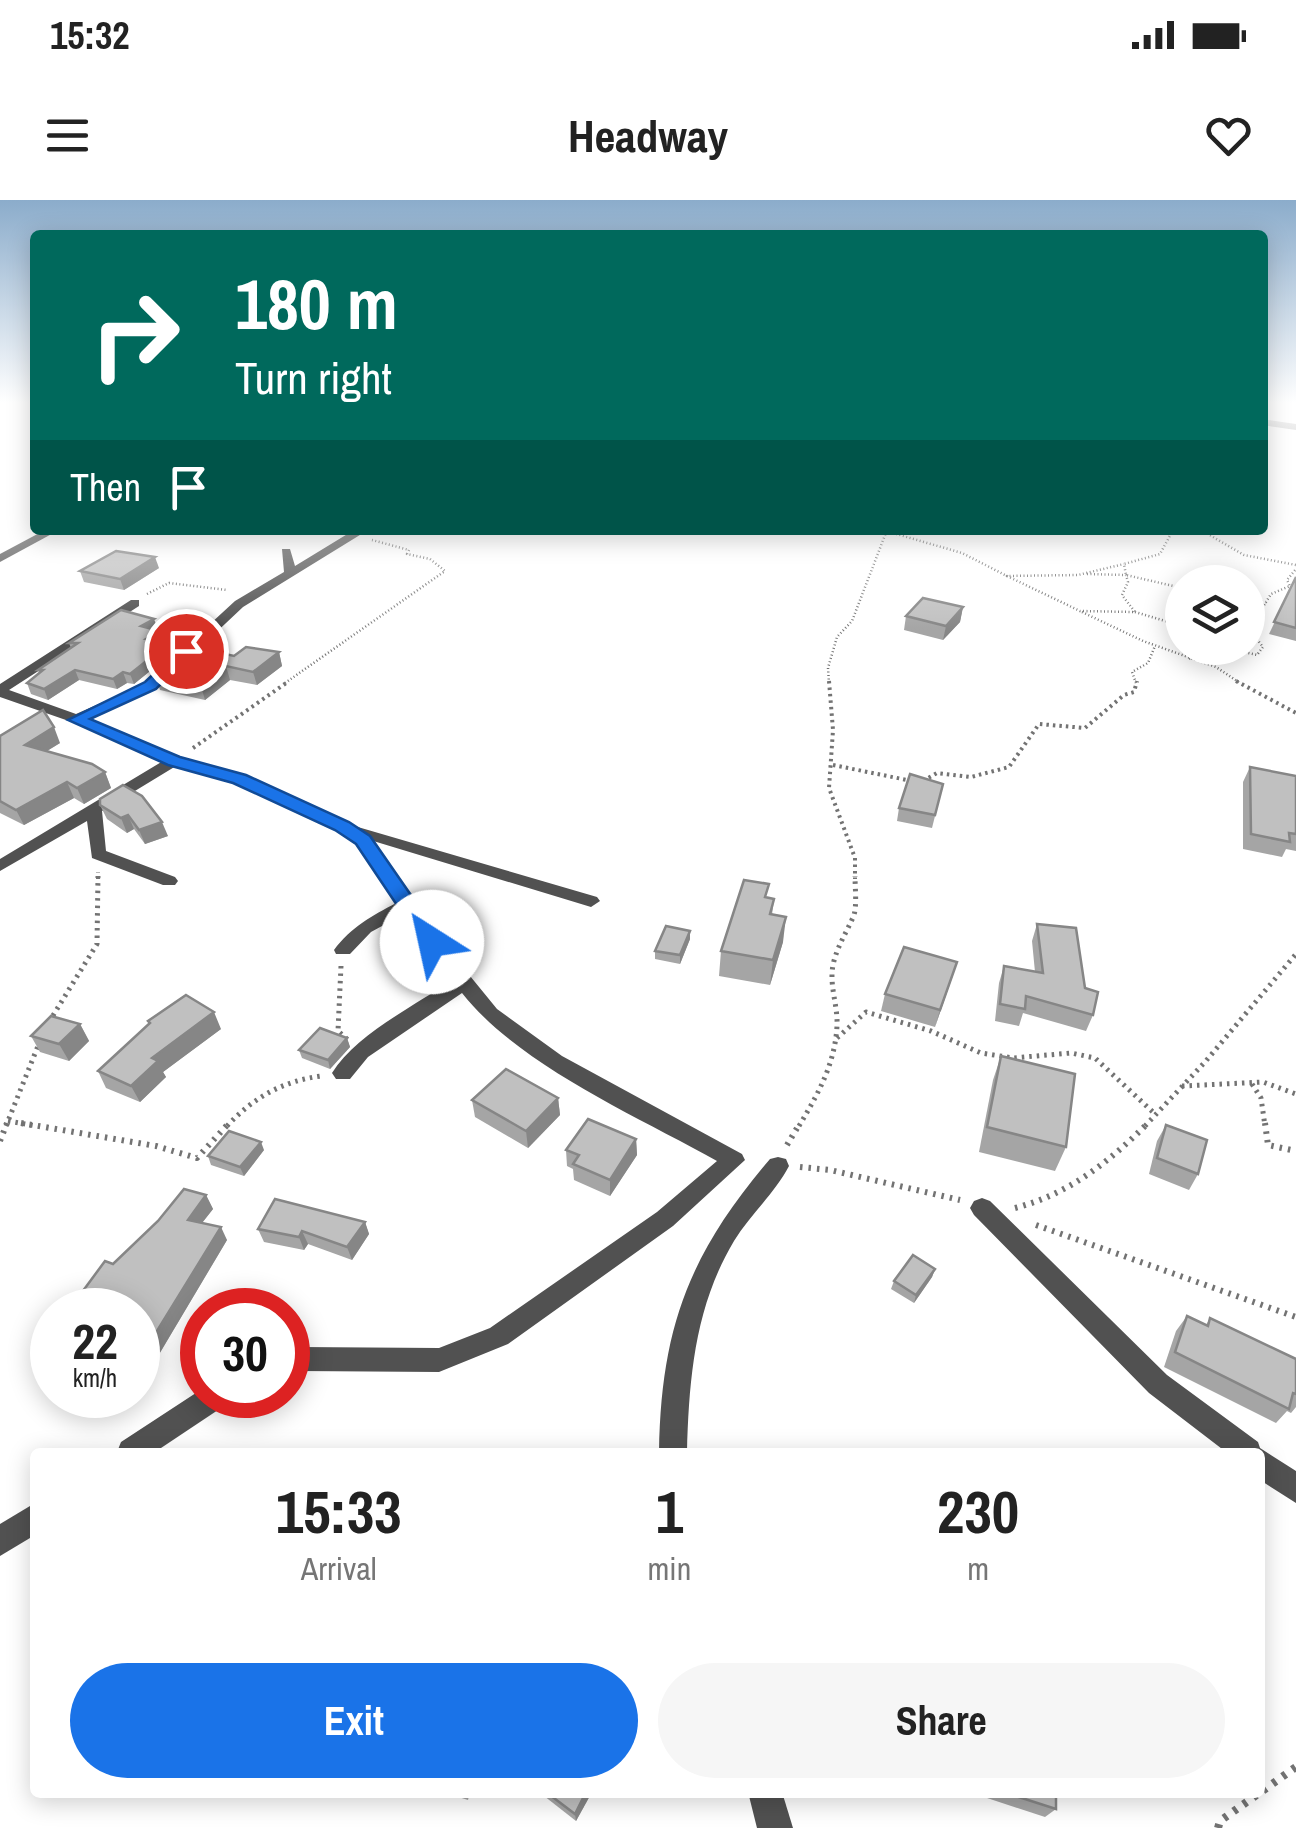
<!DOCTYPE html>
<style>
body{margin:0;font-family:"Archivo Narrow",sans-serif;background:#f6f6f6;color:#222;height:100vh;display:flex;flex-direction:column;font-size:38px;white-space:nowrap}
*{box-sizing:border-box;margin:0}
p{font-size:32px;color:#767676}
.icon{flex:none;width:55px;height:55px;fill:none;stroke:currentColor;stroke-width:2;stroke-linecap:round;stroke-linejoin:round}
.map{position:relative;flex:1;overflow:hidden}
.details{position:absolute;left:30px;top:1248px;width:1235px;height:350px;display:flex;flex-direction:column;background:#fff;border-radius:10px;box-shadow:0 5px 25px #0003}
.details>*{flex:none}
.guide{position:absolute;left:30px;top:30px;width:1238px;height:305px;border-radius:10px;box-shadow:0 5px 25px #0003;background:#00695c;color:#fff;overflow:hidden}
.controls{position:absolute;left:1165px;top:365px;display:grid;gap:20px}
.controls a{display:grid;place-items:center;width:100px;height:100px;border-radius:50%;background:#fff;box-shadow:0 5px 25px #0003;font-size:50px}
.speed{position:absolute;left:30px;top:1088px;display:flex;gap:20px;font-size:50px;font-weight:700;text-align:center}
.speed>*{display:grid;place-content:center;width:130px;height:130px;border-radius:50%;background:#fff;box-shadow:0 5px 25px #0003;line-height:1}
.speed small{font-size:25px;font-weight:400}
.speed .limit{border:15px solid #d22;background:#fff;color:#111}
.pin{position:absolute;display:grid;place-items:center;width:85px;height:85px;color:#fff;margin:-42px;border:5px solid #fff;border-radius:50%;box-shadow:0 2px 10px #0007}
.me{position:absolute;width:110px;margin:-55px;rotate:325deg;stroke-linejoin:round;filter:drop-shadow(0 0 8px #0008)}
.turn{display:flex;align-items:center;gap:35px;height:210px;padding:0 40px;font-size:45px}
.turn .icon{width:130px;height:130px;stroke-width:2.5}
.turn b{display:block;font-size:70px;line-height:85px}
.then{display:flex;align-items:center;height:95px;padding:0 40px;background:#0003;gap:20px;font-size:38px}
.eta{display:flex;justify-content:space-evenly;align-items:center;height:170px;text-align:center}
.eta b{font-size:60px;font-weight:700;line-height:70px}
.action{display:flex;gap:20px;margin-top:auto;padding:20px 40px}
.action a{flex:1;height:115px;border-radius:60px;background:#1a73e8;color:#fff;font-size:40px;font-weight:700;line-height:115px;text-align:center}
.action a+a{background:#f6f6f6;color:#222}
.status{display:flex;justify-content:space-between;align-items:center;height:70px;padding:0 50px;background:#fff;direction:ltr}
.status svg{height:28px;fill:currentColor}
header{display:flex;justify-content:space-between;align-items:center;height:130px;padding:0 40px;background:#fff;font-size:45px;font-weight:700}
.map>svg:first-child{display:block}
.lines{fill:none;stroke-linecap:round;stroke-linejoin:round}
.path-far4{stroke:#737373;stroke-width:2.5;stroke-dasharray:1 2.5;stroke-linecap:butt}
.path-far3{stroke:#737373;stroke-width:4;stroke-dasharray:2.5 4;stroke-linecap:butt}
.path-far2{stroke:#737373;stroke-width:5;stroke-dasharray:2.5 5;stroke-linecap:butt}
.path-far1{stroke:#737373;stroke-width:6;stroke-dasharray:2.5 6;stroke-linecap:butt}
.path{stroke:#737373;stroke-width:8;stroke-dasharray:4 8;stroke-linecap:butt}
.minor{fill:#515151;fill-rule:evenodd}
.wall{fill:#a5a5a5}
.shaded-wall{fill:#868686}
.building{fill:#c0c0c0;stroke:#868686;stroke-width:2.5}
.route{fill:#1a73e8;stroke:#114b97;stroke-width:2.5}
</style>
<div class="status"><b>15:32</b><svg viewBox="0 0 49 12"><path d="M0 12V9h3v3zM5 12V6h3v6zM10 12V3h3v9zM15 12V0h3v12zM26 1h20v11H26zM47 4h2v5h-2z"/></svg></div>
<header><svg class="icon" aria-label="menu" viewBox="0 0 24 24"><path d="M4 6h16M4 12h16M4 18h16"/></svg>Headway<svg class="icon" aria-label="heart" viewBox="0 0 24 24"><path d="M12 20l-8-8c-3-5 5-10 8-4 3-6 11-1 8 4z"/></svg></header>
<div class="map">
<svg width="1296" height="1628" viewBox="0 0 1296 1628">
<rect width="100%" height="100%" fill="#fff"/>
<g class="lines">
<!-- path-far4 -->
<g class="path-far4">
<path d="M1173 330 1160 354 1124 364 1126 375 1182 388"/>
<path d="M1201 330 1244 355 1296 365"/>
<path d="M886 331 962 353 1007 376"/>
<path d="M1087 374 1126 375 1128 382 1122 395 1135 412 1080 411 1007 376 1078 375 1124 364"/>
<path d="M147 394 169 383 227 390"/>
<path d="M1248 401 1266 402 1271 394 1290 386 1287 380 1296 369"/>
<path d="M1082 412 1143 441 1216 467 1240 483"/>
<path d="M1135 412 1182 426"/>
<path d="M1228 448 1257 455 1263 447 1249 429 1266 402"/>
<path d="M1189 459 1207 448"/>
<path d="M285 483 445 371 430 359 407 354 409 350 372 340"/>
<path d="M829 483 828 468 837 437 852 421 887 330"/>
<path d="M1136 483 1132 472 1148 463 1155 446"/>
</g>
<!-- path-far3 -->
<g class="path-far3">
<path d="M829 481 833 530 829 588 855 658V679"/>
<path d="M1236 481 1296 513"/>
<path d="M193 548 289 481"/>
<path d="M833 565 912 581"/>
<path d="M923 581 937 573 971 577 1009 567 1039 524 1085 528 1124 495 1134 492 1137 481"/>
<path d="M98 679V672"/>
</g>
<!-- path-far2 -->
<g class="path-far2">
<path d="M341 766 338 831 348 840"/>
<path d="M49 822 97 744 98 676"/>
<path d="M837 838 866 812 931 831 981 853 1013 858 1071 853 1095 858 1155 914"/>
<path d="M1252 884 1261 898 1265 926"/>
<path d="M1182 886 1263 882 1296 894"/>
<path d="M8 921 36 926"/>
<path d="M6 926 40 841"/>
<path d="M227 926C254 897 283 881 321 876"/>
<path d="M799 926C818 894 835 864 837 826 838 805 829 786 833 765 837 746 847 732 854 715 857 704 855 688 855 676"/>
<path d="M1145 926 1205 862 1296 754"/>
</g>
<!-- path-far1 -->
<g class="path-far1">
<path d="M21 923 156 946 197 958 229 923"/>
<path d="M1265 923 1268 945 1296 951"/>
<path d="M0 941 7 923"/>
<path d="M787 945 800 923"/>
<path d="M800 967 830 970 960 1000"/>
<path d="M1015 1008C1069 994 1109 962 1148 923"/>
<path d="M1036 1025 1296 1117"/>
</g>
<!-- path -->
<path class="path" d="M1218 1628 1220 1621 1296 1567"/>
<!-- minor -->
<g class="minor">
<path d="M1262 219 1296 224V230L1262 225Z"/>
<path d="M45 330H59L0 362V354Z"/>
<path d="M354 330H368L243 407 156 489 90 519 179 558 245 576 351 625 597 697 600 701 591 707 370 640 439 738 497 809 562 856 742 954 745 960 673 1026 508 1144 439 1172 299 1171 288 1174V1150L299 1147 439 1148 490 1128 657 1012 717 961C635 915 520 866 462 793L368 857 350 879H336L332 873C356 834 415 806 452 780L404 714 371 732 350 754H336L334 750C351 727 372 716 396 703L357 644 336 630 233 582 176 566 102 611 106 651 175 677 178 681 175 685H163L92 658 87 621 0 671V659L163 561 106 534 0 497V484L131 400H139V406L9 490 76 514 146 483 235 401 284 372 282 349H290L295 366Z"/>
<path d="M778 957 786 959 789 966C775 993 750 1015 734 1041 695 1106 689 1178 687 1252H659C661 1128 689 1054 770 959Z"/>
<path d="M982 998 990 1001 1167 1175 1258 1242 1260 1248 1296 1271V1303L1260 1280V1252H1226L1149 1193 974 1015 970 1008 974 1001Z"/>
<path d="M202 1189V1195H231L227 1204 155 1252H117L121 1242Z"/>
<path d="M35 1303V1335L0 1356V1324Z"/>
<path d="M748 1592H782L793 1628H757Z"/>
</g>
</g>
<!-- wall -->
<g class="wall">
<path d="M159 368 124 390 84 382 80 371Z"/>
<path d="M1296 377V441L1269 434Z"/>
<path d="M963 407 960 422 943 440 904 430 906 416Z"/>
<path d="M158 429 155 430 160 431 163 441 161 443 171 454 134 484 127 483 117 489 79 480 48 500 31 494 27 483 39 473 38 470 71 448 69 443Z"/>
<path d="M279 452 282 466 257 485 230 480 205 500 160 490 156 477 234 456Z"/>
<path d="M0 536 60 543 47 551 105 572 111 588 84 604 74 598 24 625 0 613Z"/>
<path d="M1250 567 1296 576V651L1286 649 1282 657 1243 649V582Z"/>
<path d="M943 584 932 628 897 621 899 608Z"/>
<path d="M100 599 168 636 145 644 134 629 127 633 107 619 100 605Z"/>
<path d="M767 698 774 699 772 715 783 742 770 785 719 776 721 751Z"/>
<path d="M1037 724 1085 788 1093 815 1086 831 1023 813 1019 826 995 821 999 783 1004 766 1035 772 1032 741Z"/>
<path d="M690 731V739L680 764 655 759V751Z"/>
<path d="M957 762 935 827 881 811 885 794Z"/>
<path d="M148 821 221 829 163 872 166 877 140 902 106 888 98 871 149 824Z"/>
<path d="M80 824 89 841 69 861 40 852 31 836Z"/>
<path d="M347 838 350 847 330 869 302 858 299 850Z"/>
<path d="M1001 856 1066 947 1055 971 979 952 993 880Z"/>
<path d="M558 898 560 915 528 948 475 917 472 900Z"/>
<path d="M1166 925 1198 974 1189 990 1149 974 1157 941Z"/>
<path d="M636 939 637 955 610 996 574 980 573 969 567 966 566 950Z"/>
<path d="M264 950 244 976 211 965 208 956Z"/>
<path d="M206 995 213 1009 202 1023 227 1040 158 1156 138 1151V1110H85L77 1099 113 1064Z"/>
<path d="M365 1022 369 1034 352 1060 308 1044 304 1050 264 1042 258 1029Z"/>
<path d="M935 1069 932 1077 914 1103 891 1089 894 1081Z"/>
<path d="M1187 1116 1206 1125 1210 1118 1296 1159V1207L1291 1213 1287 1211 1276 1223 1164 1167 1176 1131Z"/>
<path d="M443 1592H470L468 1600Z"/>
<path d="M539 1592H592L576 1621Z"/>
<path d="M981 1592H1056V1609L1045 1617 981 1596Z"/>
</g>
<!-- shaded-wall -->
<g class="shaded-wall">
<path d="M155 357 159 368 124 390 120 379Z"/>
<path d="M963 407 960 422 943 440 946 426Z"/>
<path d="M154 419 158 429 144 436 141 426Z"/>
<path d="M160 431 163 441 149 450 146 439Z"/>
<path d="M168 444 171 454 134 484 130 474Z"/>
<path d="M279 452 282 466 257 485 253 472Z"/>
<path d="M226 466 230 480 205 500 201 486Z"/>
<path d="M75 470 79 480 48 500 44 489Z"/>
<path d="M123 472 127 483 117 489 113 479Z"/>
<path d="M54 527 60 543 32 560 25 545Z"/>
<path d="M105 572 111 588 84 604 77 588Z"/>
<path d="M67 582 74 598 24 625 16 610Z"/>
<path d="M128 615 134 629 127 633 121 618Z"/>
<path d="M162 622 168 636 145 644 139 630Z"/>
<path d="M786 717 783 742 770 785 773 760Z"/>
<path d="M690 731V739L680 764V755Z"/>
<path d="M957 762 952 778 935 827 940 810Z"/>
<path d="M214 812 221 829 163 872 166 877 140 902 131 886 152 858Z"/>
<path d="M80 824 89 841 69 861 59 844Z"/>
<path d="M347 838 350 847 330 869 328 860Z"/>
<path d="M558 898 560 915 528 948 526 931Z"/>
<path d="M636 939 637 955 610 996V980Z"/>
<path d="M261 942 264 950 244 976 240 967Z"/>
<path d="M206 995 213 1009 194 1033 188 1020Z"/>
<path d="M365 1022 369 1034 352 1060 347 1047Z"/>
<path d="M221 1027 227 1040 158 1156 149 1144Z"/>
<path d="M302 1031 308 1044 304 1050 299 1037Z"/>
<path d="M935 1069 932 1077 914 1103 916 1095Z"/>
<path d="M586 1592H592L576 1621 575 1614Z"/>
</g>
<!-- building -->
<g class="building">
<path d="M116 351 155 357 120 379 80 371Z"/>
<path d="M1296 377V428L1274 422Z"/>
<path d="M923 398 963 407 946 426 906 416Z"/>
<path d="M121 410 154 419 141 426 160 431 146 439 168 444 130 474 123 472 113 479 75 470 44 489 27 483 43 470H38L78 443H69Z"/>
<path d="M189 446 234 456 246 447 279 452 253 472 226 466 201 486 156 477Z"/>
<path d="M43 510 54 527 25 545 92 564 105 572 77 588 67 582 16 610 0 601V536Z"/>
<path d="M1250 567 1296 576V634L1289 633 1290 642 1251 634Z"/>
<path d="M910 574 943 584 935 615 899 608Z"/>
<path d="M123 585 142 596 162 622 139 630 128 615 121 618 100 605V599Z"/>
<path d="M744 680 769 684 765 697 774 699 770 714 786 717 773 760 721 751Z"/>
<path d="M1037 724 1076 728 1085 788 1098 792 1093 815 1026 796 1025 809 1000 804 1004 766 1043 773Z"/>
<path d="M666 726 690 731 680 755 655 751Z"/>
<path d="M904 747 957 762 940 810 885 794Z"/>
<path d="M186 795 214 812 152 858 158 861 131 886 98 871 150 823 148 821Z"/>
<path d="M51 816 80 824 59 844 31 836Z"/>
<path d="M320 828 347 838 328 860 299 850Z"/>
<path d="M1001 856 1075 874 1066 947 987 927Z"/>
<path d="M506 869 558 898 526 931 472 900Z"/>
<path d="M588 919 636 939 610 980 573 964 579 955 566 950Z"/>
<path d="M1166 925 1207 940 1198 974 1157 958Z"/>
<path d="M229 931 261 942 240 967 208 956Z"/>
<path d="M184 989 206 995 188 1020 221 1027 149 1144 138 1141V1110H119L77 1099 105 1061 113 1064 158 1021Z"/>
<path d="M275 999 365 1022 347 1047 302 1031 299 1037 258 1029Z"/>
<path d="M913 1055 935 1069 916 1095 894 1081Z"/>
<path d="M1187 1116 1208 1126 1210 1118 1296 1159V1194L1293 1193 1289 1209 1175 1152Z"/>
<path d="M546 1592H586L575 1614Z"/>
<path d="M1003 1592H1056V1609Z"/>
</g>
<!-- sky -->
<linearGradient id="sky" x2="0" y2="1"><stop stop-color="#8baccb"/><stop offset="0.47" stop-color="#fff"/><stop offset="1" stop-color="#fff" stop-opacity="0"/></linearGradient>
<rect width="1296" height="431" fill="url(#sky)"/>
<!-- route -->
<path class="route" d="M181 448 194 451 156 489 90 519 180 557 246 575 349 622 370 636 440 737 443 742 440 747H425L356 644 335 630 233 583 168 565 68 520 145 482Z"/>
</svg>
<div class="controls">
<a><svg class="icon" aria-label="layers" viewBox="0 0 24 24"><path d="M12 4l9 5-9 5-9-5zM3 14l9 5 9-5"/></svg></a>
</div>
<div class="speed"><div>22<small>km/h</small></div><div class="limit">30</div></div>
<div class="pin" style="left:186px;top:451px;background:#d93025"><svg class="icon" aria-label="arrive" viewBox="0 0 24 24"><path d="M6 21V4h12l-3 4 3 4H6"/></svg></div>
<svg class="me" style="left:432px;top:742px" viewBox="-20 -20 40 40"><circle r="19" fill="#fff"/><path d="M0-13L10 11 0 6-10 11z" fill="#1a73e8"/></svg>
<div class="guide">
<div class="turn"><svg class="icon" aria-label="right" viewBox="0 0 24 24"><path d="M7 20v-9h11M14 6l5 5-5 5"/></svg><div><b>180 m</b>Turn right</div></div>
<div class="then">Then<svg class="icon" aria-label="arrive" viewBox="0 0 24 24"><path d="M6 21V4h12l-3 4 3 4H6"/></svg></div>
</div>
<section class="details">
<div class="eta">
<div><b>15:33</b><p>Arrival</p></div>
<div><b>1</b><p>min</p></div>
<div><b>230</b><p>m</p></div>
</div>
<div class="action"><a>Exit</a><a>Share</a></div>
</section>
</div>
